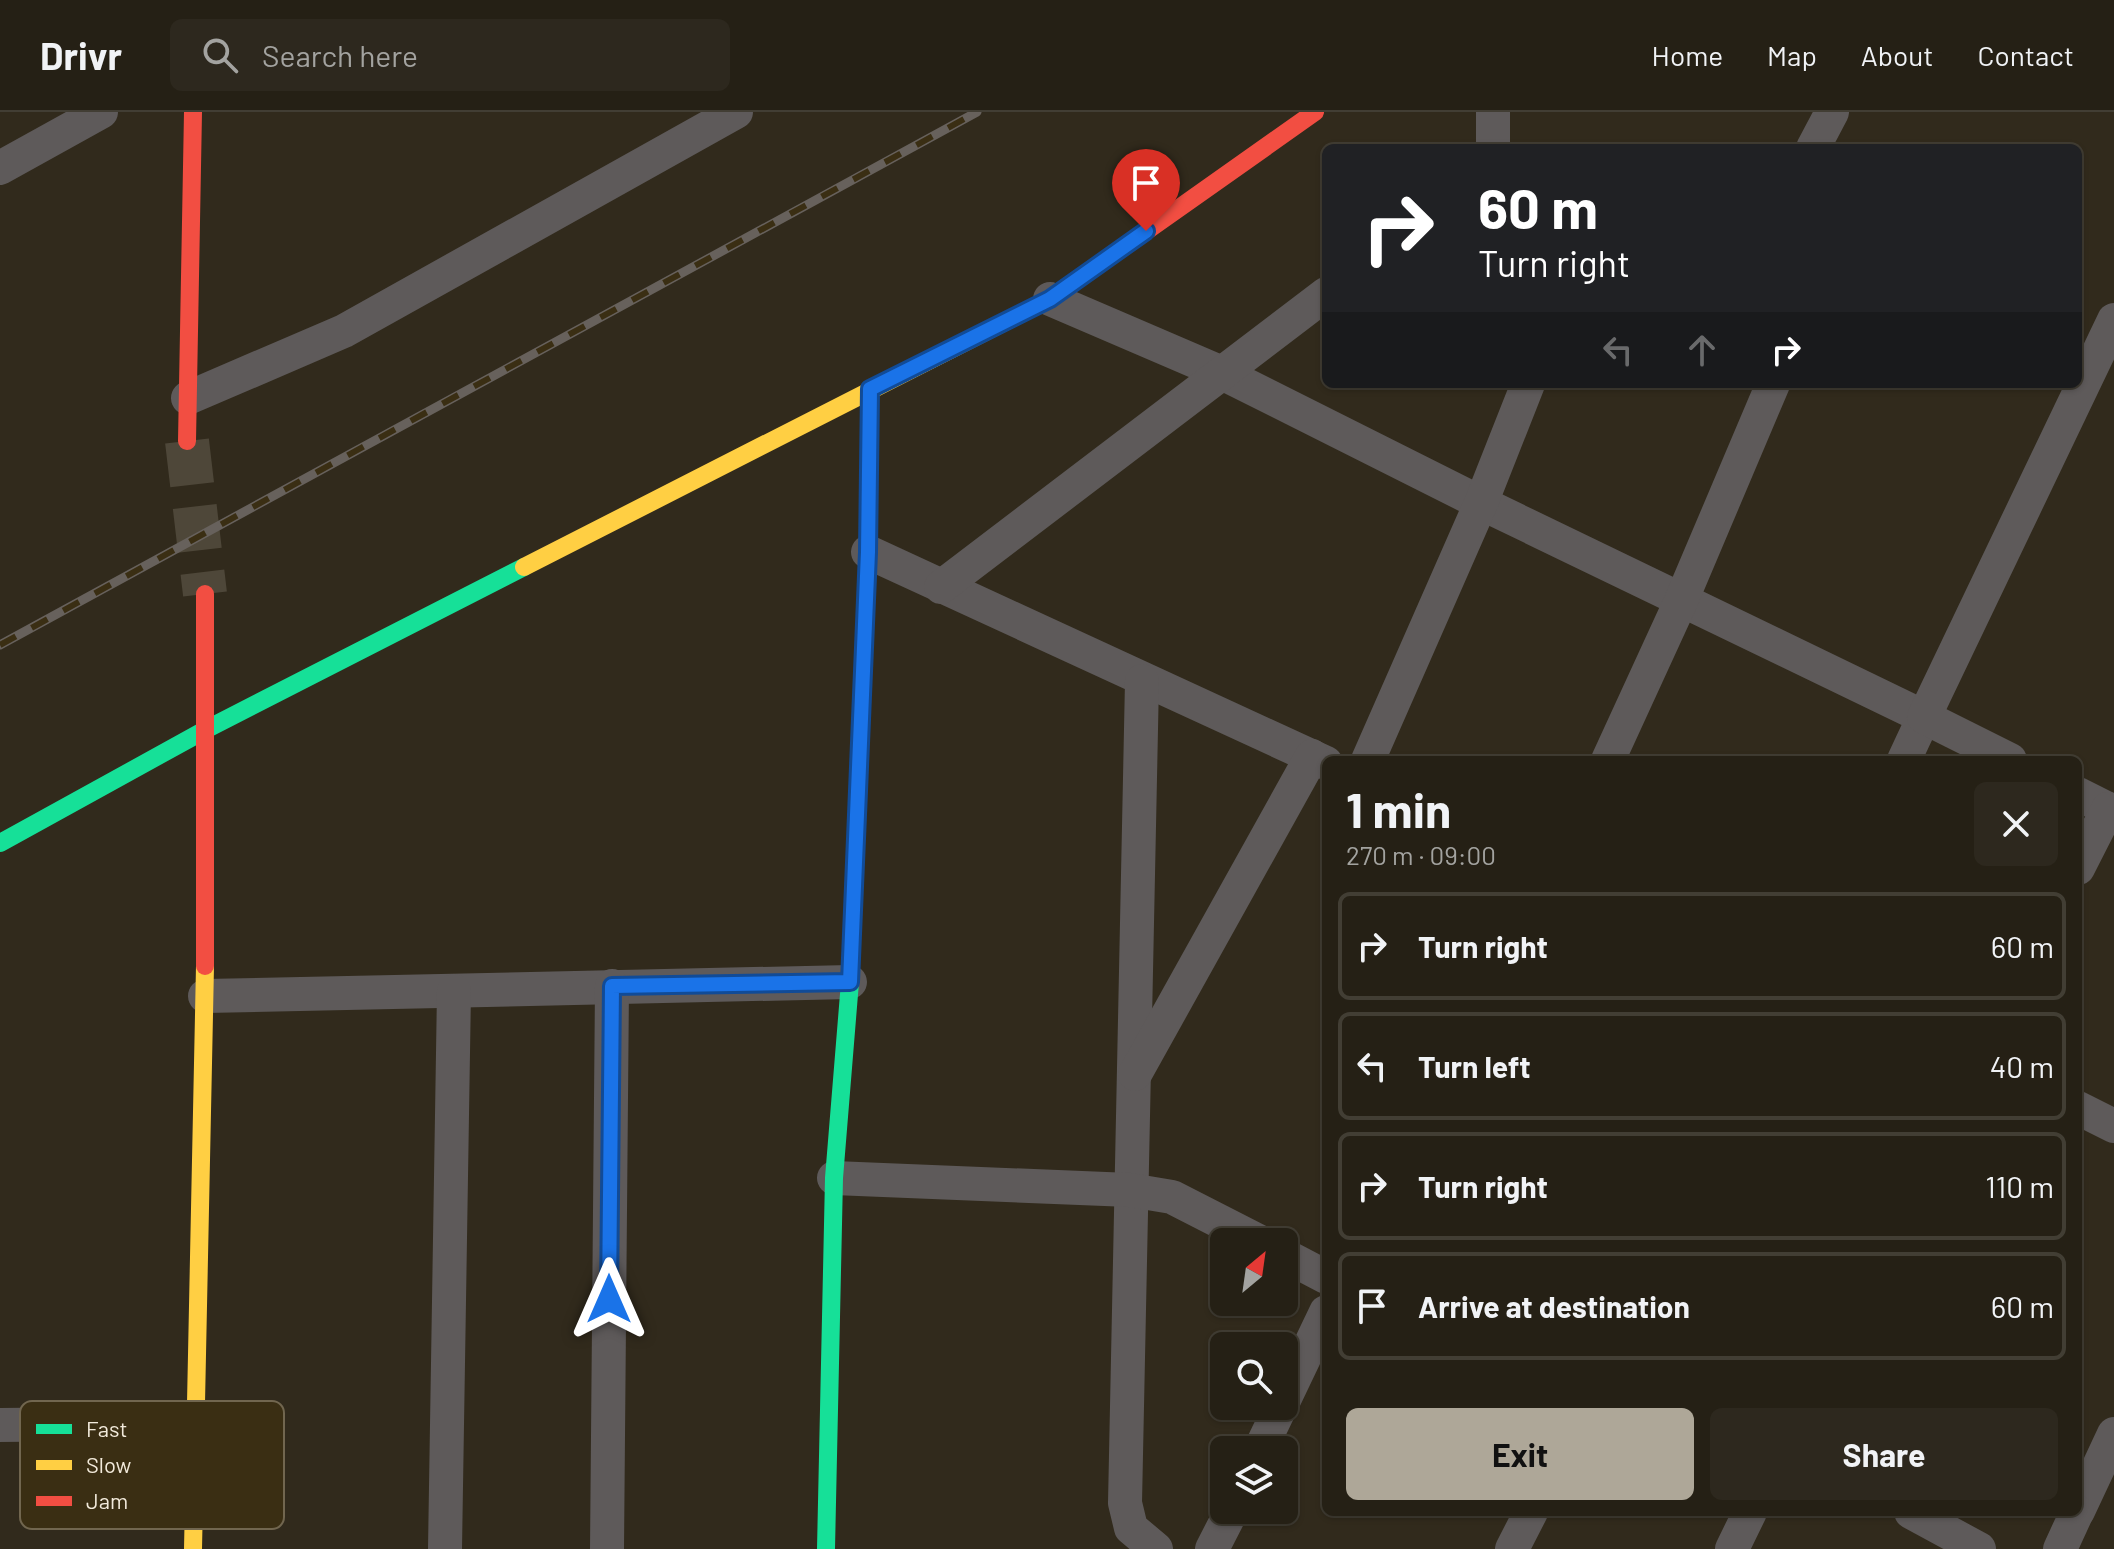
<!DOCTYPE html>
<meta charset="utf-8">
<style>
body{margin:0;font-family:Barlow,sans-serif;background:#2d281e;color:#f1f3f6;height:100vh;display:flex;flex-direction:column;font-size:30px;white-space:nowrap}
*{box-sizing:border-box;margin:0}
p{font-size:26px;color:#a3a3a0}
.icon{flex:none;width:44px;height:44px;fill:none;stroke:currentColor;stroke-width:2;stroke-linecap:round;stroke-linejoin:round}
.map{position:relative;flex:1;overflow:hidden}
.sheet{position:absolute;left:1322px;top:644px;width:760px;height:760px;display:flex;flex-direction:column;background:#252015;border-radius:12px;box-shadow:0 2px 6px #0004,0 0 0 2px #423e34}
.sheet>*{flex:none}
.guide{position:absolute;left:1322px;top:32px;width:760px;height:244px;border-radius:12px;box-shadow:0 2px 6px #0004,0 0 0 2px #423e34;background:#202124;color:#fff;overflow:hidden}
.needle{width:52px;rotate:29deg}
.controls{position:absolute;left:1210px;top:1116px;display:grid;gap:16px}
.controls a{display:grid;place-items:center;width:88px;height:88px;border-radius:12px;background:#252015;box-shadow:0 2px 6px #0004,0 0 0 2px #423e34;font-size:40px}
.pin{position:absolute;display:grid;place-items:center;width:68px;height:68px;color:#fff;margin:-82px -34px;border-radius:50% 50% 50% 0;rotate:-45deg;box-shadow:0 0 8px #0007}
.pin .icon{rotate:45deg}
.me{position:absolute;width:88px;margin:-44px;rotate:0deg;stroke-linejoin:round;filter:drop-shadow(0 0 6px #0008)}
.turn{display:flex;align-items:center;gap:28px;height:168px;padding:0 24px;font-size:36px}
.turn .icon{width:104px;height:104px;stroke-width:2.5}
.turn b{display:block;font-size:56px;line-height:68px}
.lanes{display:flex;align-items:center;height:76px;padding:0 24px;background:#0003;justify-content:center;gap:40px;direction:ltr}
.lanes .off{opacity:.35}
.round{display:grid;place-items:center;flex:none;width:84px;height:84px;border-radius:12px;background:#2d281e}
.overview{display:flex;align-items:center;justify-content:space-between;height:136px;padding:0 24px}
h1{font-size:48px;font-weight:700;line-height:60px}
.primary-button{display:flex;gap:16px;margin-top:auto;padding:16px 24px}
.primary-button a{flex:1;height:92px;border-radius:12px;background:#aea798;color:#111;font-size:32px;font-weight:700;line-height:92px;text-align:center}
.primary-button a+a{background:#2d281e;color:#f1f3f6}
ul{padding:0;list-style:none}
li{display:flex;align-items:center;gap:24px;height:108px;margin:0 16px 12px;padding:0 8px;border:4px solid #423e34;border-radius:12px}
li div{flex:1}
li b{display:block;font-size:30px}
li em{font-style:normal}
header{display:flex;align-items:center;gap:48px;box-sizing:border-box;height:112px;padding:0 40px;background:#252015;border-bottom:2px solid #423e34}
header strong{font-size:38px}
nav{display:flex;gap:44px;margin-inline-start:auto;font-size:28px}
.search{width:560px;height:72px;background:#2d281e;display:flex;align-items:center;gap:20px;box-sizing:border-box;padding:0 28px;border-radius:12px;color:#a3a3a0;font-size:30px}
.map>svg:first-child{display:block}
.lines{fill:none;stroke-linecap:round;stroke-linejoin:round}
.secondary-tunnel{stroke:#4e4739;stroke-width:44;stroke-dasharray:44 22;stroke-linecap:butt}
.street{stroke:#5e5a5a;stroke-width:34}
.fast{stroke:#16e098;stroke-width:18}
.slow{stroke:#ffcf43;stroke-width:18}
.jam{stroke:#f24e42;stroke-width:18}
.rail-casing{stroke:#67615c;stroke-width:9}
.rail{stroke:#3a2e13;stroke-width:6;stroke-dasharray:18;stroke-linecap:butt}
.route-casing{stroke:#114b97;stroke-width:20}
.route{stroke:#1a73e8;stroke-width:14}
.key{fill:#3a2e13;stroke:#71664f;stroke-width:2}
.key-label{font-size:22px;fill:#f2eadb}
</style>
<header>
<strong>Drivr</strong>
<div class="search"><svg class="icon" aria-label="search" viewBox="0 0 24 24"><circle cx="10" cy="10" r="6"/><path d="M15 15l6 6"/></svg>Search here</div>
<nav><a>Home</a><a>Map</a><a>About</a><a>Contact</a></nav>
</header>
<div class="map">
<svg width="2114" height="1437" viewBox="0 0 2114 1437">
<rect width="100%" height="100%" fill="#312a1c"/>
<g class="lines">
<!-- secondary-tunnel -->
<path class="secondary-tunnel" d="M187 329 205 482"/>
<!-- street -->
<g class="street">
<path d="M1493 0V36"/>
<path d="M1813 36 1832 0"/>
<path d="M0 56 101 0"/>
<path d="M1050 187 1220 260 1481 391 1924 605 1904 648"/>
<path d="M188 286 344 219 736 0"/>
<path d="M868 440 1326 651"/>
<path d="M941 475 1326 182"/>
<path d="M1142 569 1125 1391 1131 1416 1156 1437"/>
<path d="M1368 648 1481 391 1528 272"/>
<path d="M1608 648 1681 489 1773 272"/>
<path d="M2010 648 1924 605 2114 208"/>
<path d="M2078 682 2114 700"/>
<path d="M2078 756 2108 697"/>
<path d="M205 884 850 870"/>
<path d="M1135 962 1312 644"/>
<path d="M2078 996 2114 1014"/>
<path d="M834 1066 1130 1078 1172 1085 1260 1130"/>
<path d="M1284 1143 1326 1165"/>
<path d="M1284 1288 1326 1200"/>
<path d="M0 1313 196 1311"/>
<path d="M1260 1338 1281 1294"/>
<path d="M2078 1399 2114 1322"/>
<path d="M1911 1400 1979 1437"/>
<path d="M445 1437 454 879"/>
<path d="M607 1437 612 874"/>
<path d="M1212 1437 1232 1398"/>
<path d="M1512 1437 1531 1400"/>
<path d="M1732 1437 1750 1400"/>
<path d="M2060 1437 2077 1400"/>
</g>
<!-- fast -->
<g class="fast">
<path d="M0 731 207 617 524 455"/>
<path d="M826 1437 834 1066 850 870 858 678"/>
</g>
<!-- slow -->
<g class="slow">
<path d="M524 455 1050 187 1121 137"/>
<path d="M858 678 868 440 870 277"/>
<path d="M193 1437 205 854"/>
</g>
<!-- jam -->
<g class="jam">
<path d="M1121 137 1315 0"/>
<path d="M187 329 193 0"/>
<path d="M205 482V854"/>
</g>
<!-- rail casing -->
<g class="rail-casing">
<path id="rail" d="M0 533 977 0"/>
</g>
<!-- rail -->
<use href="#rail" class="rail"/>
</g>
<g class="lines">
<!-- route casing -->
<g class="route-casing">
<path id="route" d="M609 1187 612 874 850 870 868 440 870 277 1050 187 1146 119"/>
</g>
<!-- route -->
<use href="#route" class="route"/>
</g>
<!-- legend -->
<rect x="20" y="1289" width="264" height="128" rx="12" class="key"/>
<rect x="36" y="1312" width="36" height="10" fill="#16e098"/>
<rect x="36" y="1348" width="36" height="10" fill="#ffcf43"/>
<rect x="36" y="1384" width="36" height="10" fill="#f24e42"/>
<g class="key-label">
<text x="86" y="1325">Fast</text>
<text x="86" y="1361">Slow</text>
<text x="86" y="1397">Jam</text>
</g>
</svg>
<div class="controls">
<a><svg class="needle" viewBox="-14 -14 28 28"><path d="M0-13l5 13h-10z" fill="#e53935"/><path d="M0 13l5-13h-10z" fill="#a3a3a0"/></svg></a>
<a><svg class="icon" aria-label="search" viewBox="0 0 24 24"><circle cx="10" cy="10" r="6"/><path d="M15 15l6 6"/></svg></a>
<a><svg class="icon" aria-label="layers" viewBox="0 0 24 24"><path d="M12 4l9 5-9 5-9-5zM3 14l9 5 9-5"/></svg></a>
</div>
<div class="pin" style="left:1146px;top:119px;background:#d93025"><svg class="icon" aria-label="arrive" viewBox="0 0 24 24"><path d="M6 21V4h12l-3 4 3 4H6"/></svg></div>
<svg class="me" style="left:609px;top:1187px" viewBox="-20 -20 40 40"><path d="M0-17L14 15 0 8-14 15z" fill="#1a73e8" stroke="#fff" stroke-width="4"/></svg>
<div class="guide">
<div class="turn"><svg class="icon" aria-label="right" viewBox="0 0 24 24"><path d="M7 20v-9h11M14 6l5 5-5 5"/></svg><div><b>60 m</b>Turn right</div></div>
<div class="lanes"><svg class="icon off" aria-label="left" viewBox="0 0 24 24"><path d="M17 20v-9H6M10 6l-5 5 5 5"/></svg><svg class="icon off" aria-label="ahead" viewBox="0 0 24 24"><path d="M12 20V5M6 11l6-6 6 6"/></svg><svg class="icon" aria-label="right" viewBox="0 0 24 24"><path d="M7 20v-9h11M14 6l5 5-5 5"/></svg></div>
</div>
<section class="sheet">
<div class="overview"><div><h1>1 min</h1><p>270 m · 09:00</p></div><a class="round"><svg class="icon" aria-label="close" viewBox="0 0 24 24"><path d="M6 6l12 12M18 6L6 18"/></svg></a></div>
<ul>
<li><svg class="icon" aria-label="right" viewBox="0 0 24 24"><path d="M7 20v-9h11M14 6l5 5-5 5"/></svg><div><b>Turn right</b></div><em>60 m</em></li>
<li><svg class="icon" aria-label="left" viewBox="0 0 24 24"><path d="M17 20v-9H6M10 6l-5 5 5 5"/></svg><div><b>Turn left</b></div><em>40 m</em></li>
<li><svg class="icon" aria-label="right" viewBox="0 0 24 24"><path d="M7 20v-9h11M14 6l5 5-5 5"/></svg><div><b>Turn right</b></div><em>110 m</em></li>
<li><svg class="icon" aria-label="arrive" viewBox="0 0 24 24"><path d="M6 21V4h12l-3 4 3 4H6"/></svg><div><b>Arrive at destination</b></div><em>60 m</em></li>
</ul>
<div class="primary-button"><a>Exit</a><a>Share</a></div>
</section>
</div>
